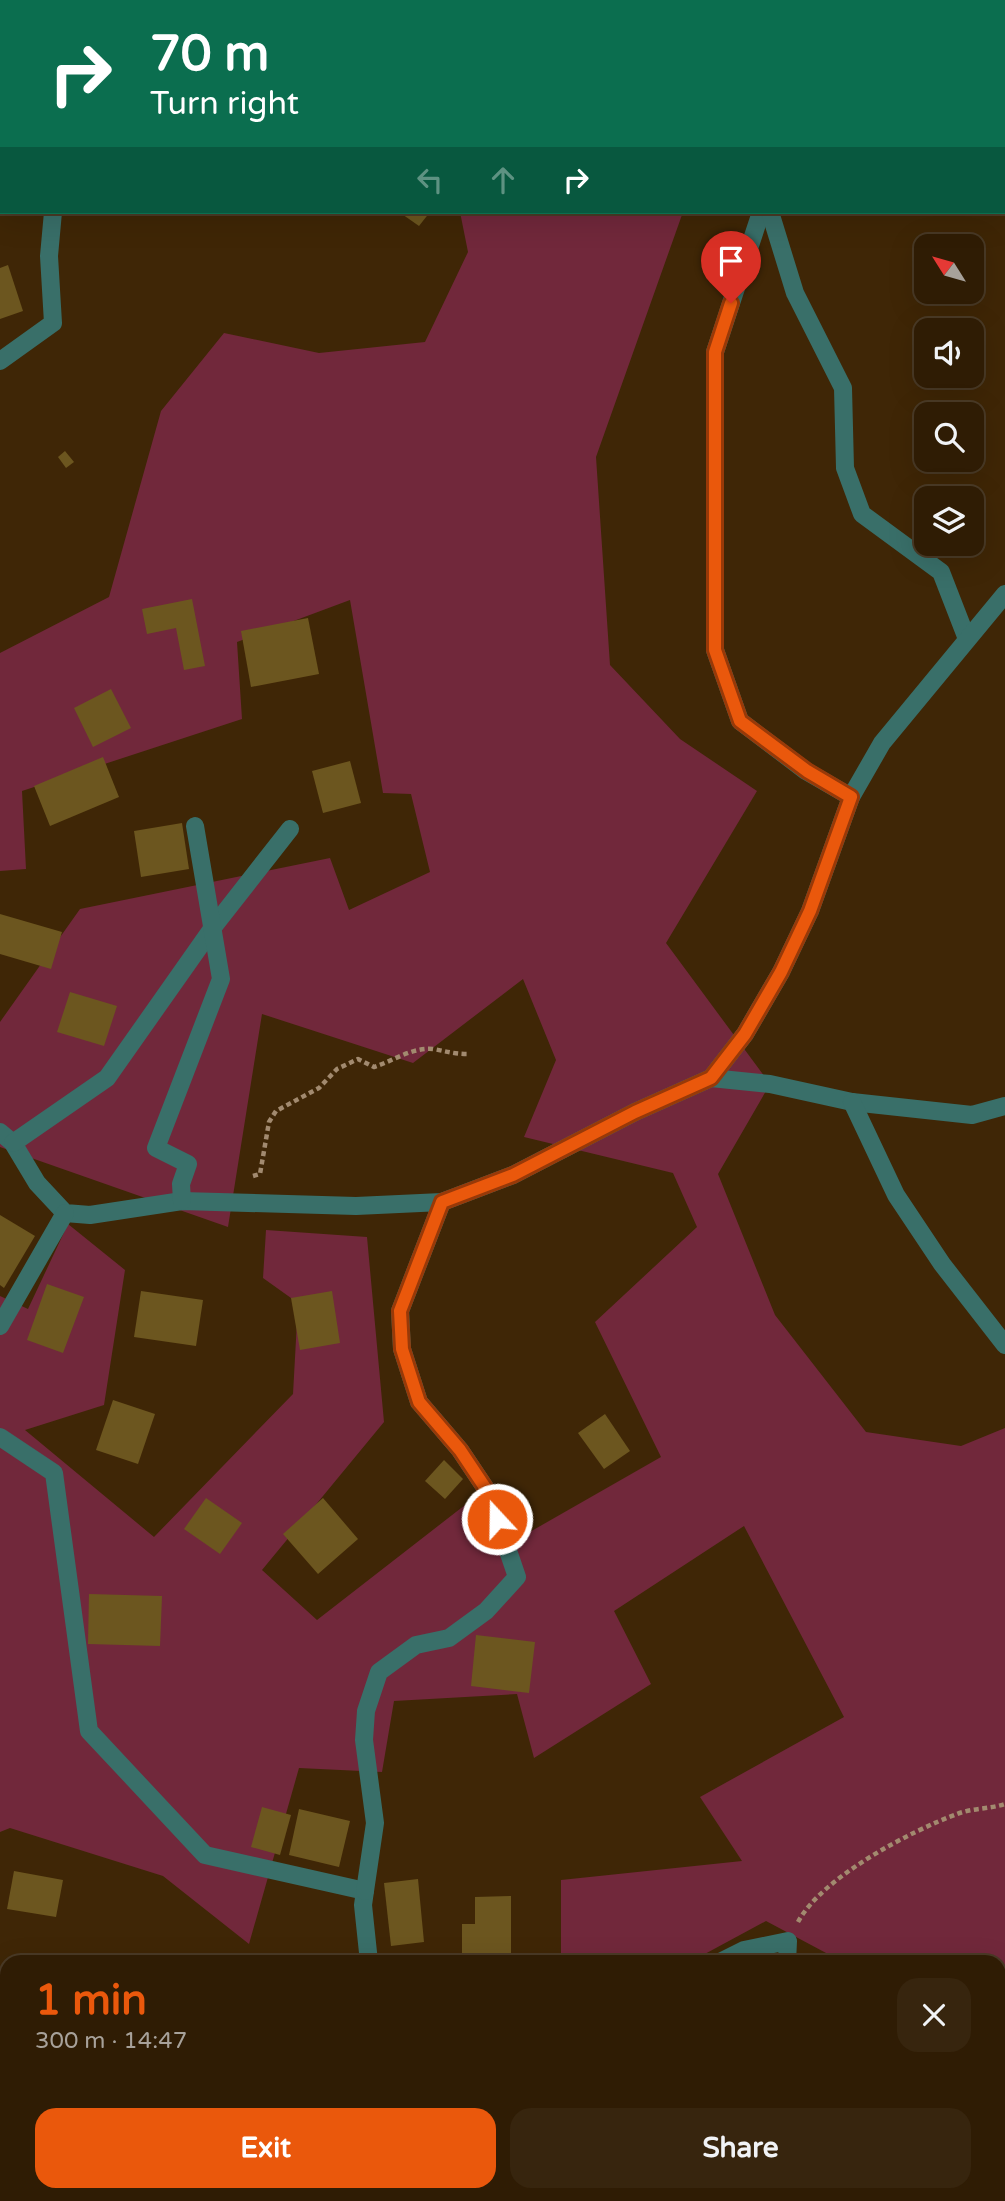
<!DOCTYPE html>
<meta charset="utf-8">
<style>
body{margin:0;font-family:"Varela Round",sans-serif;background:#37250e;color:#f1f3f6;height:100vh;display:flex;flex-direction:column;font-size:26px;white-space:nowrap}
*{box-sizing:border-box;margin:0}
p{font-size:23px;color:#a7a19a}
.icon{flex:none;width:38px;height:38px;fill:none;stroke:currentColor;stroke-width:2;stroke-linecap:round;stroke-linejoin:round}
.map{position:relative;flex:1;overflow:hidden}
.side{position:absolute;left:0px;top:1955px;width:1006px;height:247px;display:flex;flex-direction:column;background:#2f1c04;border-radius:21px 21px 0 0;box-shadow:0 7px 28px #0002,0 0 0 2px #4a3a26}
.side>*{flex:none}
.banner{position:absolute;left:0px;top:0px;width:1006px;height:214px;box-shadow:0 7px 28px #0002,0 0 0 2px #4a3a26;background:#0b6e4f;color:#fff;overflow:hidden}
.needle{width:46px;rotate:307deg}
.tools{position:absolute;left:914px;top:234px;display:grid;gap:14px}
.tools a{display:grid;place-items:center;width:70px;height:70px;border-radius:14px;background:#2f1c04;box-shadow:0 7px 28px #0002,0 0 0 2px #4a3a26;font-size:35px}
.pin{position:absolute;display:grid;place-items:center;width:60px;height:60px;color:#fff;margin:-72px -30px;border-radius:50% 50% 50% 0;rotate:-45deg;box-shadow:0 0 7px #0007}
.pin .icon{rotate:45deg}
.me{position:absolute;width:77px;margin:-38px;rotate:339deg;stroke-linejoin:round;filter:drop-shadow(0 0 5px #0008)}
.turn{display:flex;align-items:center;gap:24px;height:147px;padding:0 35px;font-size:32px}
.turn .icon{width:91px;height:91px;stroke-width:2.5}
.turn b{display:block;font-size:49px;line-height:60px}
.lanes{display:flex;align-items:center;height:66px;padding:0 35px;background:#0003;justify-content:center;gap:35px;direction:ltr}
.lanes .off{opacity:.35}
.round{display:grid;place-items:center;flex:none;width:74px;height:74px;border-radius:21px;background:#37250e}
.summary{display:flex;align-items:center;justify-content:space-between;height:119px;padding:0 35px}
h1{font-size:42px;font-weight:800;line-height:52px;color:#ea580c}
.primary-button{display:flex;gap:14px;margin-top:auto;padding:14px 35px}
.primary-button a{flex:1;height:80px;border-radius:21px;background:#ea580c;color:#fff;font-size:28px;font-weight:800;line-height:80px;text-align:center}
.primary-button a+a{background:#37250e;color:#f1f3f6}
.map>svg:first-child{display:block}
.green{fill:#71283b}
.building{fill:#6c561f}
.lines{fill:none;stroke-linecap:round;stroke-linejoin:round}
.path{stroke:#a28a6f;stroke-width:4.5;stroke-dasharray:5 3.5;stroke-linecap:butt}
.minor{stroke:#396f69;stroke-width:18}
.route-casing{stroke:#983908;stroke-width:18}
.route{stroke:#ea580c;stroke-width:12}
</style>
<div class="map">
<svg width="1005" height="2201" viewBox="0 0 1005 2201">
<rect width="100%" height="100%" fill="#3f2606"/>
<!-- green -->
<g class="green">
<path d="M327 0H673L674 2H329Z"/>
<path d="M460 212H683L596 457 610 665 680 739 757 791 666 943 770 1084 718 1174 775 1315 866 1432 961 1446 1005 1428V2121L999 2114V1962H843L766 1921 690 1962H561V1880L742 1861 700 1797 844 1717 744 1526 614 1611 651 1684 534 1758 517 1694 394 1701 382 1772 299 1768 249 1944 163 1876 10 1828 0 1832V1296L28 1309 68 1224 125 1270 104 1405 25 1430 154 1537 293 1394 298 1303 263 1278 266 1230 367 1237 384 1422 262 1570 317 1620 465 1505 528 1533 661 1457 595 1322 697 1227 673 1173 524 1137 556 1060 523 979 413 1063 262 1014 228 1227 0 1147V1022L80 909 330 858 349 910 430 872 411 794 383 793 350 600 237 642 242 719 22 791 26 869 0 871V653L109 597 161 411 224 333 319 353 425 342 468 252Z"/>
<path d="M216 2195H322L323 2201H218Z"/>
</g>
<!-- building -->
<g class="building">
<path d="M399 212H430L419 226Z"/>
<path d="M8 265 23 311 0 319V268Z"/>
<path d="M65 451 74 462 66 468 58 457Z"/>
<path d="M192 599 205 666 184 670 176 628 147 634 142 609Z"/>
<path d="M308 618 319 674 251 687 241 631Z"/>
<path d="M111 689 131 728 93 747 74 708Z"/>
<path d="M103 757 119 797 50 826 34 786Z"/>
<path d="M350 761 361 803 323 813 312 771Z"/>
<path d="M182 823 189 869 141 877 134 831Z"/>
<path d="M0 914 62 932 51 969 0 954Z"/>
<path d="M70 992 117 1006 104 1046 57 1032Z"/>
<path d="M0 1215 35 1236 4 1288 0 1285Z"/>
<path d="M47 1284 84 1297 63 1353 27 1340Z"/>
<path d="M141 1291 203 1300 196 1346 134 1337Z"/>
<path d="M332 1291 340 1343 300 1350 291 1298Z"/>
<path d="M113 1400 155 1414 138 1464 96 1450Z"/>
<path d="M605 1414 630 1451 604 1469 578 1433Z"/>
<path d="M444 1460 463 1479 445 1499 425 1481Z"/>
<path d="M206 1498 242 1523 220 1554 184 1529Z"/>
<path d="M323 1498 358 1539 318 1574 283 1534Z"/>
<path d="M89 1594 162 1596 160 1646 88 1644Z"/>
<path d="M476 1635 535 1642 529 1693 471 1686Z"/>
<path d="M262 1807 291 1815 280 1855 251 1847Z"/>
<path d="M299 1809 350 1821 339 1867 289 1855Z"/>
<path d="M14 1871 63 1880 56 1917 7 1909Z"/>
<path d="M418 1879 424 1942 391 1946 384 1883Z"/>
<path d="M511 1896V1954L462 1955V1924H475V1897Z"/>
<path d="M125 1955V1962H103V1956Z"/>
<path d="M0 2011 7 2012V2047L0 2046Z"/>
<path d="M7 2135V2183L0 2184V2136Z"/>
<path d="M754 2194H809L810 2196 806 2201H748Z"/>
</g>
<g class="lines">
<!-- path -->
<g class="path">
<path d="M253 1176 260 1174 269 1122 276 1111 319 1088 337 1069 358 1059 374 1067C393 1061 412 1047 433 1049 445 1051 454 1054 467 1054"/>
<path d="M798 1922C822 1877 911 1831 957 1814 972 1808 990 1809 1005 1804"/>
</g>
<!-- minor -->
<g class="minor">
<path d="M82 0V2"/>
<path d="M734 0V2"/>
<path d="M761 212 715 352V650L740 721 806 771 851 797"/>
<path d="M770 212 795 293 843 388 845 468 862 514 941 572 967 639"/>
<path d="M0 361 53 323 49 256 53 212"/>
<path d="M711 1078 770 1084 852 1102 972 1115 1005 1106"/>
<path d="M852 1102 896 1195 942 1264 1005 1345"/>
<path d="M0 1132 13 1143 37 1183 65 1213 90 1215 182 1201 356 1206 442 1202 513 1175 635 1112 711 1078 745 1034 781 972 810 911 851 797 882 743 1005 594"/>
<path d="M13 1143 107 1078 214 926 290 829"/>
<path d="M182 1201 181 1184 188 1164 156 1148 221 979 195 826"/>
<path d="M0 1326 65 1213"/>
<path d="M0 1437 54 1473 89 1731 205 1855 365 1891 363 1905 369 1962"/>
<path d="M365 1891 375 1823 364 1740 366 1711 379 1672 416 1645 449 1638 486 1611 517 1577 488 1492 460 1450 419 1402 402 1349 400 1311 442 1202"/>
<path d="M720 1962 744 1950 788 1941 787 1962"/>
<path d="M340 2201 347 2194"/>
</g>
</g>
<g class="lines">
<!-- route casing -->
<g class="route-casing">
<path id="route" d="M497 1519 488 1492 460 1450 419 1402 402 1349 400 1311 442 1202 513 1175 635 1112 711 1078 745 1034 781 972 810 911 851 797 807 771 740 721 715 650V352L731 303"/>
</g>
<!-- route -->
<use href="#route" class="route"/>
</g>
</svg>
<div class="tools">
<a><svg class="needle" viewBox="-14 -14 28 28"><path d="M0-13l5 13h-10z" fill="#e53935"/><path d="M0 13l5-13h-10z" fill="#a7a19a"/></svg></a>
<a><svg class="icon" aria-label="sound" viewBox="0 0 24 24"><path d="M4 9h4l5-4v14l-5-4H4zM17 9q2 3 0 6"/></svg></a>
<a><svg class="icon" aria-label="search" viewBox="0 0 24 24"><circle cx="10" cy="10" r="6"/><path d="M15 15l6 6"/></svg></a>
<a><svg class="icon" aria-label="layers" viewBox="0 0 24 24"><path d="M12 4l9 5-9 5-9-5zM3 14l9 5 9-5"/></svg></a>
</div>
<div class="pin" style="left:731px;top:303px;background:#d93025"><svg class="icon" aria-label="arrive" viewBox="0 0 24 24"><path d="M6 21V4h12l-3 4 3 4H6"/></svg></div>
<svg class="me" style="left:497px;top:1519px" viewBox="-20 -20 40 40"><circle r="17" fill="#ea580c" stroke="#fff" stroke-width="3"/><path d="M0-11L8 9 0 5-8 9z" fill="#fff"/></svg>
<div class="banner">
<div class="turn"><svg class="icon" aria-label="right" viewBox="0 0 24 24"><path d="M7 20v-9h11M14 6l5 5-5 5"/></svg><div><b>70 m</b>Turn right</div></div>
<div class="lanes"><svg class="icon off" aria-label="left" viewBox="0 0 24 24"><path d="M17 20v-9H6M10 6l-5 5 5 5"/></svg><svg class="icon off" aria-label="ahead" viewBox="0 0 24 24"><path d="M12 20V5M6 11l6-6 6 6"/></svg><svg class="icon" aria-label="right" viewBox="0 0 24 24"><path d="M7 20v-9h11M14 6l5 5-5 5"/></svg></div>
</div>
<section class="side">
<div class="summary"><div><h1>1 min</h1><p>300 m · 14:47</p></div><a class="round"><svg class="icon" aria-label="close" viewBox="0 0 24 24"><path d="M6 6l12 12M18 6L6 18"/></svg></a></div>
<div class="primary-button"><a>Exit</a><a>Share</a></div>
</section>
</div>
